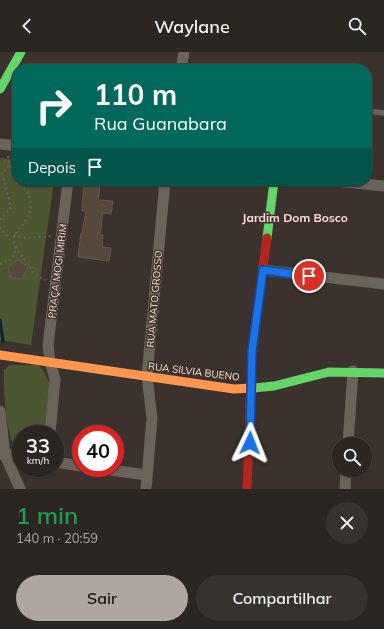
<!DOCTYPE html>
<html lang="pt">
<meta charset="utf-8">
<style>
body{margin:0;font-family:Mulish,sans-serif;background:#38322f;color:#f1f3f6;height:100vh;display:flex;flex-direction:column;font-size:15px;white-space:nowrap}
*{box-sizing:border-box;margin:0}
p{font-size:13px;color:#a6a5a5}
.icon{flex:none;width:22px;height:22px;fill:none;stroke:currentColor;stroke-width:2;stroke-linecap:round;stroke-linejoin:round}
.map{position:relative;height:437px;overflow:hidden}
.panel{display:flex;flex-direction:column;background:#2c2622;flex:1}
.panel>*{flex:none}
.guide{position:absolute;left:12px;top:12px;width:360px;height:122px;border-radius:16px;box-shadow:0 1px 3px #0004,0 0 0 1px #484340;background:#00695c;color:#fff;overflow:hidden}
.buttons{position:absolute;left:332px;top:385px;display:grid;gap:8px}
.buttons a{display:grid;place-items:center;width:40px;height:40px;border-radius:50%;background:#2c2622;box-shadow:0 1px 3px #0004,0 0 0 1px #484340;font-size:20px}
.speed{position:absolute;left:12px;top:373px;display:flex;gap:8px;font-size:20px;font-weight:700;text-align:center}
.speed>*{display:grid;place-content:center;width:52px;height:52px;border-radius:50%;background:#2c2622;box-shadow:0 1px 3px #0004,0 0 0 1px #484340;line-height:1}
.speed small{font-size:10px;font-weight:400}
.speed .limit{border:6px solid #d22;background:#fff;color:#111}
.pin{position:absolute;display:grid;place-items:center;width:34px;height:34px;color:#fff;margin:-17px;border:2px solid #fff;border-radius:50%;box-shadow:0 1px 4px #0007}
.me{position:absolute;width:44px;margin:-22px;rotate:2deg;stroke-linejoin:round;filter:drop-shadow(0 0 3px #0008)}
.turn{display:flex;align-items:center;gap:14px;height:84px;padding:0 16px;font-size:18px}
.turn .icon{width:52px;height:52px;stroke-width:2.5}
.turn b{display:block;font-size:28px;line-height:34px}
.then{display:flex;align-items:center;height:38px;padding:0 16px;background:#0003;gap:8px;font-size:15px}
.round{display:grid;place-items:center;flex:none;width:42px;height:42px;border-radius:21px;background:#38322f}
.overview{display:flex;align-items:center;justify-content:space-between;height:68px;padding:0 16px}
h1{font-size:24px;font-weight:600;line-height:30px;color:#1e9e55}
.cta{display:flex;gap:8px;margin-top:auto;padding:8px 16px}
.cta a{flex:1;height:46px;border-radius:24px;background:#b0a6a1;color:#111;font-size:16px;font-weight:600;line-height:46px;text-align:center}
.cta a+a{background:#38322f;color:#f1f3f6}
header{display:flex;justify-content:space-between;align-items:center;height:52px;padding:0 16px;background:#2c2622;font-size:18px;font-weight:600}
.map>svg:first-child{display:block}
.green{fill:#4c5630}
.lines{fill:none;stroke-linecap:round;stroke-linejoin:round}
.stream{stroke:#0b2632;stroke-width:3}
.building{fill:#58473b;stroke:#605854}
.path{stroke:#676059;stroke-width:2;stroke-dasharray:2 3;stroke-linecap:butt}
.lane{stroke:#6a635a;stroke-width:5.5}
.street{stroke:#6a635a;stroke-width:11}
.fast{stroke:#63d668;stroke-width:9}
.slow{stroke:#ff974d;stroke-width:9}
.jam{stroke:#b3261e;stroke-width:9}
.route-casing{stroke:#114b97;stroke-width:10}
.route{stroke:#1a73e8;stroke-width:7}
.labels{text-anchor:middle;stroke-width:3;stroke-linejoin:round;paint-order:stroke}
.street-label{font-size:10px;fill:#efe5df;stroke:#413127}
.quarter-label{font-size:12px;font-weight:bold;fill:#f6d8ea;stroke:#413127}
</style>
<header><svg class="icon" aria-label="back" viewBox="0 0 24 24"><path d="M15 5l-7 7 7 7"/></svg>Waylane<svg class="icon" aria-label="search" viewBox="0 0 24 24"><circle cx="10" cy="10" r="6"/><path d="M15 15l6 6"/></svg></header>
<div class="map">
<svg width="384" height="437" viewBox="0 0 384 437">
<rect width="100%" height="100%" fill="#3b322d"/>
<!-- green -->
<g class="green">
<path d="M0 106 17 108V129H54L31 293 0 288Z"/>
<path d="M9 313H39L45 321 50 333 45 382H21V400L16 399C6 381 3 339 4 318Z"/>
</g>
<g class="lines">
<!-- stream -->
<path class="stream" d="M0 268 3 289"/>
</g>
<!-- building -->
<g class="building">
<path d="M84 129H101L98 148 113 149 111 162 103 161 100 183H103L102 195 111 196 109 209 78 205 81 181H82L86 159H82Z"/>
<path d="M18 208 28 215 22 227 11 226 8 215Z"/>
</g>
<g class="lines">
<!-- path -->
<g class="path">
<path d="M8 104 12 122 17 126"/>
<path d="M0 168 11 155 2 121 10 112"/>
<path d="M0 175 29 213 34 222 45 228"/>
<path d="M14 183 26 186 52 184"/>
<path d="M0 212 12 207 15 202 14 183C32 162 38 152 19 129"/>
</g>
<!-- lane -->
<path class="lane" d="M367 59 384 61"/>
<!-- street -->
<g class="street">
<path d="M181 17 184 0"/>
<path d="M0 92 17 94"/>
<path d="M336 129 384 134"/>
<path d="M263 218 384 232"/>
<path d="M0 359 5 403 20 437"/>
<path d="M50 382 55 327 50 310 48 293 68 129"/>
<path d="M348 392 353 319"/>
<path d="M0 402 21 405"/>
<path d="M55 410 81 414"/>
<path d="M96 416 147 423"/>
<path d="M146 437 152 366 147 324 165 129"/>
<path d="M345 437 346 418"/>
</g>
<!-- fast -->
<g class="fast">
<path d="M0 37 21 0"/>
<path d="M267 186 274 129"/>
<path d="M253 336 274 334 329 320 384 321"/>
</g>
<!-- slow -->
<path class="slow" d="M0 303 234 337 253 336"/>
<!-- jam -->
<path class="jam" d="M247 437 252 299 267 186"/>
</g>
<g class="lines">
<!-- route casing -->
<g class="route-casing">
<path id="route" d="M250 391 252 299 263 218 309 224"/>
</g>
<!-- route -->
<use href="#route" class="route"/>
</g>
<g class="labels">
<!-- street labels -->
<g class="street-label">
<text transform="translate(57 219) rotate(-83)" y="4">PRAÇA MOGI MIRIM</text>
<text transform="translate(154 247) rotate(-85)" y="4">RUA MATO GROSSO</text>
<text transform="translate(194 319) rotate(7)" y="4">RUA SILVIA BUENO</text>
</g>
<!-- quarter labels -->
<g class="quarter-label">
<text x="295" y="170">Jardim Dom Bosco</text>
</g>
</g>
</svg>
<div class="buttons">
<a><svg class="icon" aria-label="search" viewBox="0 0 24 24"><circle cx="10" cy="10" r="6"/><path d="M15 15l6 6"/></svg></a>
</div>
<div class="speed"><div>33<small>km/h</small></div><div class="limit">40</div></div>
<div class="pin" style="left:309px;top:224px;background:#d93025"><svg class="icon" aria-label="arrive" viewBox="0 0 24 24"><path d="M6 21V4h12l-3 4 3 4H6"/></svg></div>
<svg class="me" style="left:250px;top:391px" viewBox="-20 -20 40 40"><path d="M0-17L14 15 0 8-14 15z" fill="#1a73e8" stroke="#fff" stroke-width="4"/></svg>
<div class="guide">
<div class="turn"><svg class="icon" aria-label="right" viewBox="0 0 24 24"><path d="M7 20v-9h11M14 6l5 5-5 5"/></svg><div><b>110 m</b>Rua Guanabara</div></div>
<div class="then">Depois<svg class="icon" aria-label="arrive" viewBox="0 0 24 24"><path d="M6 21V4h12l-3 4 3 4H6"/></svg></div>
</div>
</div>
<section class="panel">
<div class="overview"><div><h1>1 min</h1><p>140 m · 20:59</p></div><a class="round"><svg class="icon" aria-label="close" viewBox="0 0 24 24"><path d="M6 6l12 12M18 6L6 18"/></svg></a></div>
<div class="cta"><a>Sair</a><a>Compartilhar</a></div>
</section>
